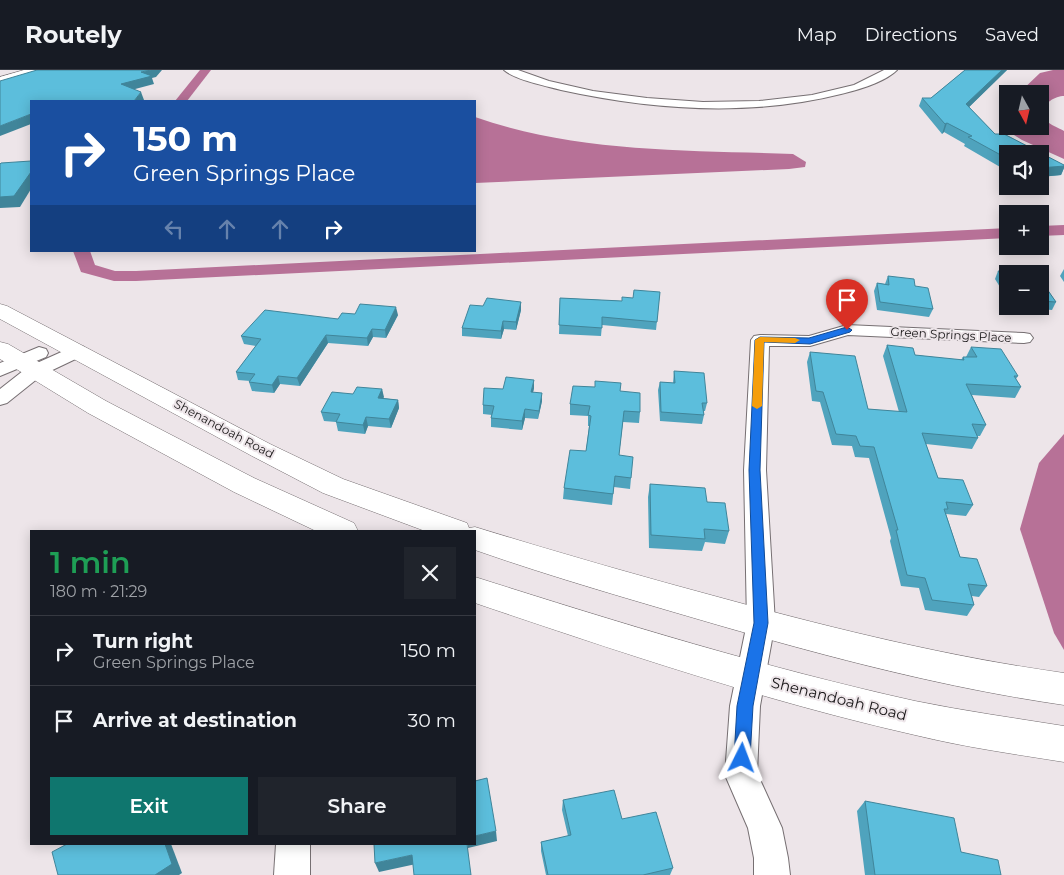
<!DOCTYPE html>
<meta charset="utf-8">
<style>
body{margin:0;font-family:Montserrat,sans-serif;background:#20242c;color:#f1f3f6;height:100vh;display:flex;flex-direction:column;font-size:19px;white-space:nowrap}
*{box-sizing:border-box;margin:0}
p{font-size:16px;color:#9ea1a6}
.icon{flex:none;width:28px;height:28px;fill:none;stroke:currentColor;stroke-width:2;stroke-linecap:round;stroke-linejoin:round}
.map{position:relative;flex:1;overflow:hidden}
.drawer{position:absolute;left:30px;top:460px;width:446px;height:315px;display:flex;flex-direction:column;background:#171b24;border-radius:0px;box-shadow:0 2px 12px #0003}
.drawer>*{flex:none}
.banner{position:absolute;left:30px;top:30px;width:446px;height:152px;border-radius:0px;box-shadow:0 2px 12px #0003;background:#1a4fa0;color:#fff;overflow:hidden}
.needle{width:32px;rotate:172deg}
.controls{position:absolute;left:999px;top:15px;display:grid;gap:10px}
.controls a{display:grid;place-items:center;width:50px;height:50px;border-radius:0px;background:#171b24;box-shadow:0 2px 12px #0003;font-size:25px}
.pin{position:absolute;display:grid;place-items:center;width:42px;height:42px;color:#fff;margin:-51px -21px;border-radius:50% 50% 50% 0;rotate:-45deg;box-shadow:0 0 5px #0007}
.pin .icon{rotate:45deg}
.me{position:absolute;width:55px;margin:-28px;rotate:3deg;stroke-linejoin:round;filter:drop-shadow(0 0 4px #0008)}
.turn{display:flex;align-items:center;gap:18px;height:105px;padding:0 20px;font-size:22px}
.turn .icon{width:65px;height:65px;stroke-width:2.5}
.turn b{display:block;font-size:35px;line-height:42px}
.lanes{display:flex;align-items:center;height:48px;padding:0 20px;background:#0003;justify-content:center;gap:25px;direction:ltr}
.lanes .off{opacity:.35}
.round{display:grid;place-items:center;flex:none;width:52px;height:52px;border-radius:0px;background:#20242c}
.headline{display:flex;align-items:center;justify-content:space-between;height:85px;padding:0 20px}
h1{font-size:30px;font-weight:600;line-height:38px;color:#1e9e55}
.button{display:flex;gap:10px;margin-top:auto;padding:10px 20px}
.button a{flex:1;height:58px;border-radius:0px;background:#0f766e;color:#fff;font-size:20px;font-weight:600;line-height:58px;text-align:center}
.button a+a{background:#20242c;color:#f1f3f6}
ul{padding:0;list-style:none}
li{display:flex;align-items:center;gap:15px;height:70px;padding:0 20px;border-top:1px solid #363941}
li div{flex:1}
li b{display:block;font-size:19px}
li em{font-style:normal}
header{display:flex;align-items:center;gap:30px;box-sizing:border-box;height:70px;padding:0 25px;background:#171b24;border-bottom:1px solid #363941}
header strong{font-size:24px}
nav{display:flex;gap:28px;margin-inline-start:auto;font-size:18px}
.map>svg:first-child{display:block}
.water{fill:#b77197}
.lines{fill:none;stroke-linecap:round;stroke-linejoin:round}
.canal{fill:#b77197;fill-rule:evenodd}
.minor-casing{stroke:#766f72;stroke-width:2}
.tertiary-casing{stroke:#766f72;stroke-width:1}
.minor{fill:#fff;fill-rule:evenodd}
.tertiary{fill:#fff;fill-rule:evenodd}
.wall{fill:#4fa3bd}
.shaded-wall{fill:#40859a}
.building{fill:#5cbedc;stroke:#40859a}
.route{fill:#1a73e8;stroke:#114b97}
.slow{fill:#f59e0b}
.labels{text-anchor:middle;stroke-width:4;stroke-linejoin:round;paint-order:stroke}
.street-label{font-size:12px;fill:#181617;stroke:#ede5e9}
.near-street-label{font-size:15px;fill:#181617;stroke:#ede5e9}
</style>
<header>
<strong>Routely</strong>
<nav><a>Map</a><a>Directions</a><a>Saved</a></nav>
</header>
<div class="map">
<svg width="1064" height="805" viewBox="0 0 1064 805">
<rect width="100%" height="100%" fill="#ede5e9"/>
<!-- water -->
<g class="water">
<path d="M1053 0H1064V26C1053 26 1037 37 1046 50 1050 55 1059 58 1064 61V89L1022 70 1001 57C998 47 1001 42 1007 35L1008 56H1040V24H1018L1040 3Z"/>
<path d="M475 47C577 83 687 80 793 84L806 92 805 97 789 99 475 113Z"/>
<path d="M1064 364V580L1054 563 1020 459 1039 393Z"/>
</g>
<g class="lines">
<!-- canal -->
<g class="canal">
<path d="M200 0H211L187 31H175Z"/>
<path d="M1064 155V165L1040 166V156Z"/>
<path d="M1008 158V168L136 211H114L81 202 73 181H90L95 195 115 201H136Z"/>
</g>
<!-- minor casing -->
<g class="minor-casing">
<g id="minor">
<path d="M504 0H518L549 11 593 21 647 28 703 32 759 31 812 25 854 15 884 0H897C885 12 858 20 841 24 750 47 652 40 561 20 547 16 515 10 504 0Z"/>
<path d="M847 255 1024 263 1030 264 1033 268 1030 272 1024 273 848 265 810 276H769L766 400 775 553 760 636 757 703 782 758 788 788 790 805H754V788L748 758 725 705 730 636 747 553 744 400 751 270 754 266 760 265 809 266Z"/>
<path d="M77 275 84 277 86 281 84 285 42 305 7 333 0 335V319L28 297Z"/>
<path d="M39 277 46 279 48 283 46 287 0 306V293Z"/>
<path d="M276 774H310V805H274Z"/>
</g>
</g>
<!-- tertiary casing -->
<g class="tertiary-casing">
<g id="tertiary">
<path d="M24 0H43L41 2 0 15V7Z"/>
<path d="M0 234 7 236 270 374 343 409 467 453 469 458 475 457C559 483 643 507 729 530 839 560 950 587 1064 603V635C946 618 832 588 718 555 636 531 555 508 475 480V461H425L323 423 252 386 0 249Z"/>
<path d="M0 272 8 274 106 331 254 408 354 453 358 461H316L234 422 88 343 0 289Z"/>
<path d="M475 507C620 553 766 598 915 631 964 641 1014 648 1064 656V692C1014 684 964 677 915 665 765 631 620 582 475 533Z"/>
</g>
</g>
<!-- minor -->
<use href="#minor" class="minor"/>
<!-- tertiary -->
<use href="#tertiary" class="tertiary"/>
</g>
<!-- wall -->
<g class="wall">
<path d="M965 0H1007L969 37 995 64H1004L1064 95V98L1061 105 1040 107V84H1008L1007 101 964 76 965 74 944 62 942 64 919 36 922 28H931Z"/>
<path d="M1064 199V212L1060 206Z"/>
<path d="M998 201 1008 204V230L995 209Z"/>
<path d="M888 206 915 216 933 239 929 247 877 240 874 221 877 213 885 214Z"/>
<path d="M1040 209 1056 232 1052 240 1012 237 1011 236H1040Z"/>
<path d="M660 222 656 260 602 255 601 266 559 264 560 228 622 231Z"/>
<path d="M521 232V240L516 260 504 259 501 269 462 266V258L483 236Z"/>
<path d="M355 244 398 245 386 268 373 267 368 276 328 273 300 316 280 314 274 323 252 321 249 312 250 311 238 310 236 302 256 276 244 274 241 266 338 249Z"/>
<path d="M887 275 915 285 961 290 963 287H966L971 277 1018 306 1016 309 1021 317 1015 328 972 325 986 355 980 366H977L978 368 972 379 926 374 938 408 973 435 966 446 946 444 960 487 987 516 979 527 972 526 974 535 967 546 925 540 919 518 901 516 890 471 891 468 869 388 855 387 852 376 832 375 820 332 812 331 807 292 810 282 868 339 899 342 883 286Z"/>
<path d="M674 301 707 333 705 341H703L704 345 702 354 660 351 658 320 660 312 673 313Z"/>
<path d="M534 318 533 322 542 331 538 349 525 348 522 360 491 357V348L492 345 483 344V335L503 319Z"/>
<path d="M382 319 383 328 398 330 399 338 391 358 368 356 365 364 338 361 336 352 324 351 321 342 353 324Z"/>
<path d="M620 321 640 342 639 353 623 352 619 385 631 408 630 419 614 417 612 435 563 429 564 418 586 381 589 356H588V346L570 345V334Z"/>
<path d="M650 414 707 432 729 461 725 474 705 472 702 481 649 478 648 427Z"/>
<path d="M563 730 622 749 673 798 670 805H546L541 781V772L568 766 562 740Z"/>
<path d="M865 731 961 782 1001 805H865L857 741Z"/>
</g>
<!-- shaded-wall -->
<g class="shaded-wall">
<path d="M151 0H162L156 7 152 8 154 14 124 22 121 14 141 2Z"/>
<path d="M1002 0H1007L963 43 966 34Z"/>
<path d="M141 22 144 30 143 31H134Z"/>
<path d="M31 44V54L0 66V56Z"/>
<path d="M947 53 944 62 942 64 945 54Z"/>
<path d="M1064 96V98L1061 105 1040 107V98Z"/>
<path d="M31 102V119L20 137 0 138V127Z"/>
<path d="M521 232V240L516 260V252Z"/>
<path d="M396 237 398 245 386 268 385 260Z"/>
<path d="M503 251 504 259 501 269V261Z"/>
<path d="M372 259 373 267 368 276 367 268Z"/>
<path d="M326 265 328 273 300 316 297 308Z"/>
<path d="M278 306 280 314 274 323 272 315Z"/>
<path d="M534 310V318L531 331V322Z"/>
<path d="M382 319 384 327 380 336 378 328Z"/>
<path d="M542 323V331L538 349 539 341Z"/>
<path d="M398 330 399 338 391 358 389 349Z"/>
<path d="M525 339V348L522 360V351Z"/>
<path d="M366 347 368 356 365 364 363 355Z"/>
<path d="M496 761 497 771 468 778 467 774H475V766Z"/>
<path d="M165 774H171L182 803 179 805H155Z"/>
<path d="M412 785 416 794 379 802 375 793Z"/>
</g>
<!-- building -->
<g class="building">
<path d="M37 0H151L141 2 152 6 121 14 141 22 134 31H31V44L0 56V11Z"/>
<path d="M965 0H1002L966 34 995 64H1004L1064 95V96L1040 98V84H1008V89L968 67 972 66 947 53 945 54 922 28H931Z"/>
<path d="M31 91V102L14 126 0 127V94L1 93Z"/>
<path d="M998 201 1036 203V204H1008V216Z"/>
<path d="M888 206 914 209 915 216 928 218 933 239 880 232 877 213 889 215Z"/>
<path d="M1040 209 1056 232 1040 231Z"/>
<path d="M634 220 660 222 657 252 602 247V258L559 255 560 228 622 231V227L633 228Z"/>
<path d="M487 228 521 232 516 252 503 251 501 261 462 258 470 235 483 236Z"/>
<path d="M360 234 396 237 385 260 372 259 367 268 326 265 297 308 278 306 272 315 249 312 255 304 236 302 261 269 241 266 265 240 338 249 342 243 355 244Z"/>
<path d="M887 275 913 278 915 285 964 290 963 287H977L971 277 1001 279 1018 306H1014L1021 317 966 314 986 355 972 354 978 368 922 363 938 408 963 410 973 435 946 432 948 439H944L960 487 977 489 987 516 968 514 974 535 932 530 925 508 907 505 896 460H898L874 377 860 376 856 366 836 364 823 322 816 321 810 282 855 286 868 339 907 342Z"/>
<path d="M674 301 704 303 707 333H702L704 345 661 342 660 312 675 313Z"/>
<path d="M506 307 534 310 531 322 542 323 539 341 525 339 522 351 491 348 494 336 483 335 484 318 503 319Z"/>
<path d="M595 311 621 313 620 321 640 323V342L624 341 619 385 633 387 631 408 615 406 613 424 564 418 570 380 586 381 591 346 588 345 590 336 570 334 573 316 595 317Z"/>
<path d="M357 317 382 319 378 328 398 330 389 349 366 347 363 355 336 352 340 344 321 342 332 322 353 324Z"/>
<path d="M650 414 705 418 707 432 725 433 729 461 704 459 705 469 651 465Z"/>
<path d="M487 708 496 761 475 766V711Z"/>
<path d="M614 720 622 749 656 742 673 798 643 805H548L541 772 571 765 563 730Z"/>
<path d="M865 731 954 748 961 782 998 790 1001 805H875Z"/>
<path d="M67 774H165L172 794 155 805H58L52 782Z"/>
<path d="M374 774H467L471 805H414L412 785 375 793Z"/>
</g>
<!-- route -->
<path class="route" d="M847 257 852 260 850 262 810 274 764 272 760 400 768 553 753 636 750 688 748 694 742 696 736 694 734 688 737 636 754 553 749 400 755 270 760 267 809 268Z"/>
<!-- slow -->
<path class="slow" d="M760 267 795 268 800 270 795 273 764 272 762 336 757 339 752 336 755 270Z"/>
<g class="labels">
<!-- street labels -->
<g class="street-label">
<text transform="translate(951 265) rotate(3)" y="4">Green Springs Place</text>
<text transform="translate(224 359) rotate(28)" y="4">Shenandoah Road</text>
</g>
<!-- near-street labels -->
<g class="near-street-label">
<text transform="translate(839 629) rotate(14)" y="5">Shenandoah Road</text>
</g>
</g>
</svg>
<div class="controls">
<a><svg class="needle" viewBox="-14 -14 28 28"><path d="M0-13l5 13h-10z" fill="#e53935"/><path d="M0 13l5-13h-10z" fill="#9ea1a6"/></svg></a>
<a><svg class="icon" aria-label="sound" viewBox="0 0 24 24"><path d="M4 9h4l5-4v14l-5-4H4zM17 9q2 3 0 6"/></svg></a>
<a>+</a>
<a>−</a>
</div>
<div class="pin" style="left:847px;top:260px;background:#d93025"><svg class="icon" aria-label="arrive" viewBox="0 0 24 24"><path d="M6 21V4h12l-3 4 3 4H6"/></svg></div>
<svg class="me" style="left:742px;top:688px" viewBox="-20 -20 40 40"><path d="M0-17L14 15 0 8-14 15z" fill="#1a73e8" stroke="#fff" stroke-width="4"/></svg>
<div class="banner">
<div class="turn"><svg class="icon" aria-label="right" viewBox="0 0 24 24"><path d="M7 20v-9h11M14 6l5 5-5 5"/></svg><div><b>150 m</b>Green Springs Place</div></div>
<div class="lanes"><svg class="icon off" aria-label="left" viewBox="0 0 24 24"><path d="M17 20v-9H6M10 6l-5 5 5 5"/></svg><svg class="icon off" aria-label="ahead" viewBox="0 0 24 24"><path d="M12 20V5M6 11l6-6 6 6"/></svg><svg class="icon off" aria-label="ahead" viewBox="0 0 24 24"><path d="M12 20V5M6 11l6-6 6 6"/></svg><svg class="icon" aria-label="right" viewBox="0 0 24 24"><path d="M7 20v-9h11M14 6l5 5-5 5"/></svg></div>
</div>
<section class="drawer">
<div class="headline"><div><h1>1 min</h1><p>180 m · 21:29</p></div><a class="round"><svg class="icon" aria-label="close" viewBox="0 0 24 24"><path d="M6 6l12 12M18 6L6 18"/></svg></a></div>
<ul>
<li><svg class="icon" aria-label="right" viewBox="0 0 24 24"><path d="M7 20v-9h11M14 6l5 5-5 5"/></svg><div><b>Turn right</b><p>Green Springs Place</p></div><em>150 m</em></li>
<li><svg class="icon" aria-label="arrive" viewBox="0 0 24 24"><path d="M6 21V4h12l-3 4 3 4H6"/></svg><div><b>Arrive at destination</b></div><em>30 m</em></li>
</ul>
<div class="button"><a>Exit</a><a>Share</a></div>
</section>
</div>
